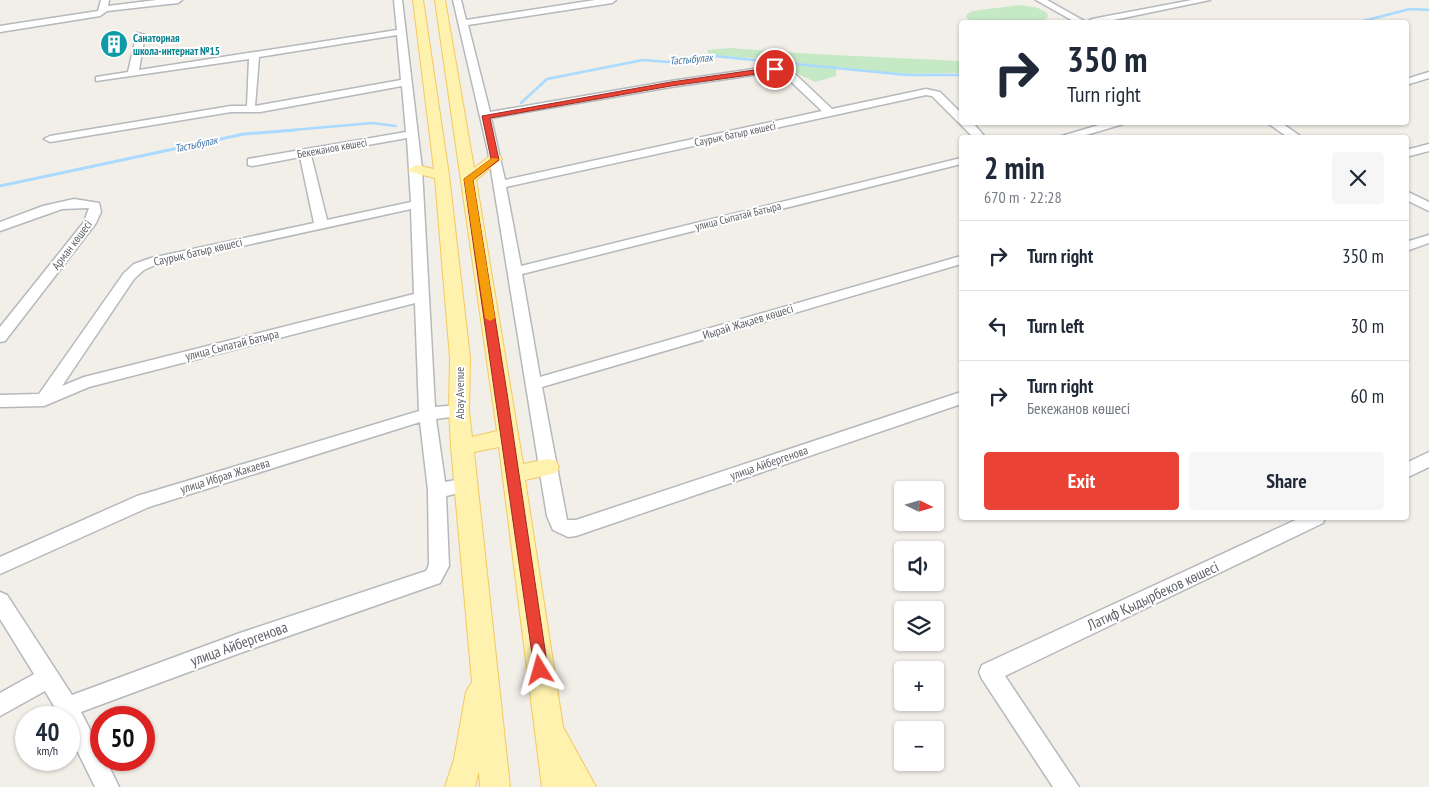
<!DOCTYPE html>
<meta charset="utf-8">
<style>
body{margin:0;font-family:"PT Sans Narrow",sans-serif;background:#f6f6f7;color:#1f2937;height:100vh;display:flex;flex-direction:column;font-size:19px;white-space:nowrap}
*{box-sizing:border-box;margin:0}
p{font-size:16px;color:#747a83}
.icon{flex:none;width:28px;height:28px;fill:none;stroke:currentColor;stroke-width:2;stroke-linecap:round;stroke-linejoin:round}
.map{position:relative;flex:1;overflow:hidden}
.panel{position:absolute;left:959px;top:135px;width:450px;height:385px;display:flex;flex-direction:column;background:#fff;border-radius:5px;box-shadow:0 1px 4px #0004}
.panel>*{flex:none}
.top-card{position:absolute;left:959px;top:20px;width:450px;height:105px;border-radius:5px;box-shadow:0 1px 4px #0004;background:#fff;color:#1f2937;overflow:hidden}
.needle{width:32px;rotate:95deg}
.tools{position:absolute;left:894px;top:481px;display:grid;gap:10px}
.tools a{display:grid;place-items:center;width:50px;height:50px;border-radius:5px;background:#fff;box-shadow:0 1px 4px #0004;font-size:25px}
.speed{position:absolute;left:15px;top:706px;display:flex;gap:10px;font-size:25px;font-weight:700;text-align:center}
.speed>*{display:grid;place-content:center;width:65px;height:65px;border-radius:50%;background:#fff;box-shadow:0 1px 4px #0004;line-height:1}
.speed small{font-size:12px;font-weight:400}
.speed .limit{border:8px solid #d22;background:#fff;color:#111}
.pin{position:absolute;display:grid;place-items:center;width:42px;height:42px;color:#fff;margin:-21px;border:2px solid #fff;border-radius:50%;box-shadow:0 1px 5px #0007}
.me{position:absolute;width:55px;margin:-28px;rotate:352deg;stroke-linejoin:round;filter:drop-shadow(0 0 4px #0008)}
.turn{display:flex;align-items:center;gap:18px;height:105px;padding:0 25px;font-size:22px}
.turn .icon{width:65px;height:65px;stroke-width:2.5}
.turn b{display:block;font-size:35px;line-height:42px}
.round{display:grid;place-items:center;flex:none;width:52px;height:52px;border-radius:5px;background:#f6f6f7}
.summary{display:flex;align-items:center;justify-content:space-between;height:85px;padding:0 25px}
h1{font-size:30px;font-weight:700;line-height:38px}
.button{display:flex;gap:10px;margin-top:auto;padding:10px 25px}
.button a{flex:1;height:58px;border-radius:5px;background:#ea4335;color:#fff;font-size:20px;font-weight:700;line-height:58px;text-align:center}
.button a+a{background:#f6f6f7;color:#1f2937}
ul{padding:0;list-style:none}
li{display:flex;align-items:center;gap:15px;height:70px;padding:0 25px;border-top:1px solid #e0e1e3}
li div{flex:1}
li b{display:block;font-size:19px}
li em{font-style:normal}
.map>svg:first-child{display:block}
.green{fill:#c5e8c5}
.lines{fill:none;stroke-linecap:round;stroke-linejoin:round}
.stream-far1{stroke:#aadaff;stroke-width:2.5}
.stream{stroke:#aadaff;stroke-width:3}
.minor-casing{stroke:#b5b8bc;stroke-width:3}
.major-casing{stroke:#f2c960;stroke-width:2}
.minor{fill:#fff;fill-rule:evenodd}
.major{fill:#fff2af;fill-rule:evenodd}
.route{fill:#ea4335;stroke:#982c22}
.slow{fill:#f59e0b}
.labels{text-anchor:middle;stroke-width:4;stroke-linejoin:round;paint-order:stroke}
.far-culture-label{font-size:11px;font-weight:bold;fill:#0d838f;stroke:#fff;text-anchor:start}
.far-water-label{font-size:11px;font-style:italic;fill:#4174aa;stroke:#fff}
.far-street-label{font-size:11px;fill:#5f6368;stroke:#fff}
.street-label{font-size:12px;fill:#5f6368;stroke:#fff}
.near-street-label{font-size:15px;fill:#5f6368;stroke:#fff}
</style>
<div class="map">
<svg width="1429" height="787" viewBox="0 0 1429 787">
<rect width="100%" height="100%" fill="#f1efe8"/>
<!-- green -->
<g class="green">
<path d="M1020 5 1038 8 1047 13 1048 17C1035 28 989 23 972 22L966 17 967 14 973 11Z"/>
<path d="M730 48 813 54 961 61V73L904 74 836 67V76L815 82 800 75 779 60 709 55 707 50Z"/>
</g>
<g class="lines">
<!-- stream-far1 -->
<g class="stream-far1">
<path d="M1359 22 1410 9 1429 10"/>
<path d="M521 103 547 79 643 60 668 62 714 56 907 75H961"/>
<path d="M281 131 372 123 396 126"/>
</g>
<!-- stream -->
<path class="stream" d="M0 186 244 134 296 130"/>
<!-- minor casing -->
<g class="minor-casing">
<g id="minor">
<path d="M101 0H109L108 6 156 0H182L178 3 107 11 100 16 0 32V26L98 11Z"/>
<path d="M394 0H402L422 169 435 407 459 405 465 407 467 411 465 415 436 419 445 482 466 478 472 480 475 485 472 490 446 496 449 566 440 583 240 653 81 712 101 751V760H106L119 787H95L69 734V718H61L45 691 0 716V693L34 674 0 619V592L7 595 72 695 240 633 426 571 429 565 428 490 420 422 149 507 0 574V557L137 496 419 411 415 303 89 387 44 406 0 407V395L39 394 124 273 134 264 151 258 314 223 300 157 252 166 248 165V159L406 132 402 86 260 112H231L50 142 44 139 50 136 231 106H247L249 59 96 81V77L128 72 137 33 145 35 139 70 397 30ZM397 35 401 80 255 106 259 57ZM407 138 411 202 327 220 311 155ZM411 209 414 294 84 377 62 386 134 279 144 270 155 265Z"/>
<path d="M453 0H461L466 20 595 0H616L612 3 468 25 490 112 671 81 775 66 794 73 832 109 926 89 940 92 961 113V122H972L986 138H974L932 96 926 95 506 187 521 266 961 158V164L522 274 540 377 961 256V264L542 387 567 520H576L961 392V404L576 536 568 537 553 530 547 516 488 151ZM774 72 786 77 822 111 505 180 491 118 671 87Z"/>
<path d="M1036 0H1047L1086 22H1075Z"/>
<path d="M1192 0H1210L1104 22H1087L1092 19Z"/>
<path d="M1429 72V78L1406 85V79Z"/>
<path d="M1109 122H1130L1076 138H1055Z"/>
<path d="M1266 122H1280L1303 138H1289Z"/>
<path d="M1429 144V151L1406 157V150Z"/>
<path d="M1406 191 1429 202V211L1406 200Z"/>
<path d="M74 199 99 203 101 212 96 223 5 341 0 342V327L84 222 89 208 62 209 0 231V222L43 206Z"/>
<path d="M1429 235V243L1406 251V242Z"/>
<path d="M1429 452V467L1406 478V463Z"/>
<path d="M1300 518H1325L1323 523 1005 676 1079 787H1053L982 679 979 672 982 665Z"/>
</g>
</g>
<!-- major casing -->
<g class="major-casing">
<path id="major" d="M413 0H423L449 175 470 358 469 411 472 437 497 431 435 0H445L474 168 490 156H500L502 159 476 180 523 464 548 459 556 461 559 467 556 473 525 480 563 727 596 787H542L499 447 474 452 510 787H480L479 771 475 787H445L454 759 466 692 472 682 451 447 449 411 450 358 435 178 411 172 409 169 416 165 434 169Z"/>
</g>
<!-- minor -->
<use href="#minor" class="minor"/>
<!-- major -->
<use href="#major" class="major"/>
</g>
<!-- route -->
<path class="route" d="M775 67 778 71 671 86 490 118 499 160 473 180 507 393 548 670 545 675 540 677 535 675 464 179 491 159 482 116 671 82Z"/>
<!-- slow -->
<path class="slow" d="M492 158 499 159 473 180 495 318 490 321 485 318 464 179Z"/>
<!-- icons -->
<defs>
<g id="building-disc" transform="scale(1.4375)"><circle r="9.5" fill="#0f9aa8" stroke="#fff"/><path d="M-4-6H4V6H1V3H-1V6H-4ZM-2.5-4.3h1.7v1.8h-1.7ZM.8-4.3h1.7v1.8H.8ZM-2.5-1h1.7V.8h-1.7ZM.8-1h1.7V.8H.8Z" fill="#fff"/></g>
</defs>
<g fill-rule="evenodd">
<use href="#building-disc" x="114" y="44"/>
</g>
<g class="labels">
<!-- far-culture labels -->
<g class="far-culture-label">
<text x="133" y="42">Санаторная<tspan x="133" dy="13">школа-интернат №15</tspan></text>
</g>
<!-- far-water labels -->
<g class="far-water-label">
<text transform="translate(691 59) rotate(-5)" y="4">Тастыбулак</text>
<text transform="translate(196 144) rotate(-12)" y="4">Тастыбулак</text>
</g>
<!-- far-street labels -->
<g class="far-street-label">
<text transform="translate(735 134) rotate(-12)" y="4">Саурық батыр көшесі</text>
<text transform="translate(332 148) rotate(-10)" y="4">Бекежанов көшесі</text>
<text transform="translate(738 216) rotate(-14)" y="4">улица Сыпатай Батыра</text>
</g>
<!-- street labels -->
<g class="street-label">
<text transform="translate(72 245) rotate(-53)" y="4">Арман көшесі</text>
<text transform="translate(198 252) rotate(-13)" y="4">Саурық батыр көшесі</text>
<text transform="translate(748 322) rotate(-17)" y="4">Иырай Жақаев көшесі</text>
<text transform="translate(232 345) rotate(-14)" y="4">улица Сыпатай Батыра</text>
<text transform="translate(460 393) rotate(-90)" y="4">Abay Avenue</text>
<text transform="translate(769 463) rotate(-19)" y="4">улица Айбергенова</text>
<text transform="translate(225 476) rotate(-17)" y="4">улица Ибрая Жакаева</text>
</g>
<!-- near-street labels -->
<g class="near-street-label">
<text transform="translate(1153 596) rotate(-25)" y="5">Латиф Қыдырбеков көшесі</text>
<text transform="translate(239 644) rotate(-20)" y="5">улица Айбергенова</text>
</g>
</g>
</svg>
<div class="tools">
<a><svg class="needle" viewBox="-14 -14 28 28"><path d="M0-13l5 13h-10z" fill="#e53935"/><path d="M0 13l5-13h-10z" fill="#747a83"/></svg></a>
<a><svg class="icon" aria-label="sound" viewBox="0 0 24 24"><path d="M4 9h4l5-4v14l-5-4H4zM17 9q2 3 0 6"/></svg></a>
<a><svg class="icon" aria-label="layers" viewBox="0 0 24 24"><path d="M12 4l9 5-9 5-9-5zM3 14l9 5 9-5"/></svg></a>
<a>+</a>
<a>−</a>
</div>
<div class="speed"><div>40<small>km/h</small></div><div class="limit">50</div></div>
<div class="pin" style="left:775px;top:69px;background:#d93025"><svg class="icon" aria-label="arrive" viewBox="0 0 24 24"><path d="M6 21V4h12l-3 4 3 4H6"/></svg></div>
<svg class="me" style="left:540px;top:670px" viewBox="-20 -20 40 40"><path d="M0-17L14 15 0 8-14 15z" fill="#ea4335" stroke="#fff" stroke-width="4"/></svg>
<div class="top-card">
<div class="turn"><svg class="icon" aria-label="right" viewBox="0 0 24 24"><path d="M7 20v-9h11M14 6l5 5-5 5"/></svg><div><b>350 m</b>Turn right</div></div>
</div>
<section class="panel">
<div class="summary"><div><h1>2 min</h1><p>670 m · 22:28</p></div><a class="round"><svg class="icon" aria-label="close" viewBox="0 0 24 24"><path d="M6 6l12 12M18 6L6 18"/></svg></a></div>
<ul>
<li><svg class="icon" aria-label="right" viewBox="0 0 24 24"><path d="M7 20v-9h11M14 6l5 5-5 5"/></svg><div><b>Turn right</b></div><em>350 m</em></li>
<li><svg class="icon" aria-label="left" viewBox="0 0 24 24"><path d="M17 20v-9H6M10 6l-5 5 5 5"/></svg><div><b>Turn left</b></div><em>30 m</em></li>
<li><svg class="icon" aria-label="right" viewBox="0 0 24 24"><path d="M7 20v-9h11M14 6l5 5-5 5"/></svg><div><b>Turn right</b><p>Бекежанов көшесі</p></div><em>60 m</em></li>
</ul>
<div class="button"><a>Exit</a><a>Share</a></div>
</section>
</div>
